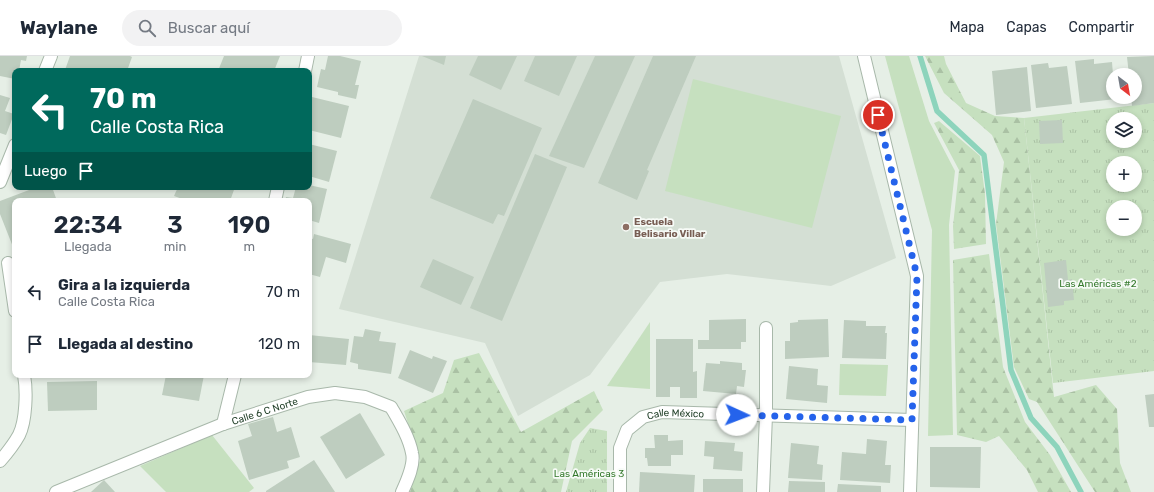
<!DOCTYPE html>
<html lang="es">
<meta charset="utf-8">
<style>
body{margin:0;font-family:Rubik,sans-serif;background:#f2f2f3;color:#1f2937;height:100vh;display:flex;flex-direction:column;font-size:15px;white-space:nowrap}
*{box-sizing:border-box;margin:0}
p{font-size:13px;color:#747a83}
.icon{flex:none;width:22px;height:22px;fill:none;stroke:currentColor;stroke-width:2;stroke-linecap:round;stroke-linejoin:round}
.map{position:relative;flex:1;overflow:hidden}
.details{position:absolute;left:12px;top:142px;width:300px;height:180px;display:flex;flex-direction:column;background:#fff;border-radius:8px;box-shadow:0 2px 6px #0003}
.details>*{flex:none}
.hud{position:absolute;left:12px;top:12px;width:300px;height:122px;border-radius:8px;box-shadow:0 2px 6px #0003;background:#00695c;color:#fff;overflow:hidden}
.needle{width:26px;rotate:149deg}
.controls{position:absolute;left:1106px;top:12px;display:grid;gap:8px}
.controls a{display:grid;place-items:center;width:36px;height:36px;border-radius:50%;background:#fff;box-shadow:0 2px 6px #0003;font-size:20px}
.pin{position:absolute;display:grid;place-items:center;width:34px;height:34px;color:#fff;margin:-17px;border:2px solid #fff;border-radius:50%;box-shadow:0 1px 4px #0007}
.me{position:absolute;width:44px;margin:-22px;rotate:92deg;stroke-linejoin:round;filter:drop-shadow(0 0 3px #0008)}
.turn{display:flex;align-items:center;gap:14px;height:84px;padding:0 12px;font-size:18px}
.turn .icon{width:52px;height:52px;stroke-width:2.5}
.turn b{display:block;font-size:28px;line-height:34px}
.then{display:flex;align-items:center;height:38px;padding:0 12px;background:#0003;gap:8px;font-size:15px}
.eta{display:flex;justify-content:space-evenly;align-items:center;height:68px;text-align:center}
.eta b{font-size:24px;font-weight:600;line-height:28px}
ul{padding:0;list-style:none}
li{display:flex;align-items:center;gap:12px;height:52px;padding:0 12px}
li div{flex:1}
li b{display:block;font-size:15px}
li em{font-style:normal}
header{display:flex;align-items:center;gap:24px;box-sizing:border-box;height:56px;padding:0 20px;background:#fff;border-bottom:1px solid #e0e1e3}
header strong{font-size:19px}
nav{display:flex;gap:22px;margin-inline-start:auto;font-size:14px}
.search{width:280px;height:36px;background:#f2f2f3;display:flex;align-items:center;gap:10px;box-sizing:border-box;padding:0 14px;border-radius:22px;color:#747a83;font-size:15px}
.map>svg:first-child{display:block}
.built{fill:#d4dfd4}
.grass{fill:#c6e0bf}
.forest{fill:url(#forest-firs)}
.park{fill:url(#park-tufts);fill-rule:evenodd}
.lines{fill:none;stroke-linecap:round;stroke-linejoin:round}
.stream{stroke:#8dd4bc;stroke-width:5.5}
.building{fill:#becdbf}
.minor-casing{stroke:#a8b8aa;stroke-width:14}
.minor{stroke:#fff;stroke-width:12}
.route{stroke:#2563eb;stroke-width:7;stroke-dasharray:0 12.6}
.education-dot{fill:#8d6e63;stroke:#f7fbf7;stroke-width:1.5}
.labels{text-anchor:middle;stroke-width:3.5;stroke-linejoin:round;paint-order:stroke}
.education-label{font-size:10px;font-weight:bold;fill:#785e54;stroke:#f7fbf7;text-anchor:start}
.park-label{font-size:10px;fill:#357a2d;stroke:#f7fbf7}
.street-label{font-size:10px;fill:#24422b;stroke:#f7fbf7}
</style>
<header>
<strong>Waylane</strong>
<div class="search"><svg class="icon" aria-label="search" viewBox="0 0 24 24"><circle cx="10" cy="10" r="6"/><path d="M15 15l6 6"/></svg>Buscar aquí</div>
<nav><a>Mapa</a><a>Capas</a><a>Compartir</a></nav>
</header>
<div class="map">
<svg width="1154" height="436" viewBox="0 0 1154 436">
<defs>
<pattern id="forest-firs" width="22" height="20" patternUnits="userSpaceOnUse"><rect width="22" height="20" fill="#c6e0bf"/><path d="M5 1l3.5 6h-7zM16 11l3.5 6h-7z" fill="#aac1a4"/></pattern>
<pattern id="park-tufts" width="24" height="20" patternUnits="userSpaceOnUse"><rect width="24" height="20" fill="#c6e0bf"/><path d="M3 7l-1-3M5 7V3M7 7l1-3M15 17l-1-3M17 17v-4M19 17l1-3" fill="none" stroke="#aac1a4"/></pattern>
</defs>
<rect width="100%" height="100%" fill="#e6efe6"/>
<!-- built -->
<path class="built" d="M419 0H839L896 202 831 230 727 218 660 226 590 319 518 360 485 287 339 253Z"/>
<!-- grass -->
<g class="grass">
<path d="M885 0H909L929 65 955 115 949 169 953 379 928 380 932 174Z"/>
<path d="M693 23 841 60 812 172 665 135Z"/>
<path d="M650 266V333L607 330Z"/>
<path d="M840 308 888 309 886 340 839 339Z"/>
<path d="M212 379 254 432 249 436H166L140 410Z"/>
</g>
<!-- forest -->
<g class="forest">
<path d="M925 0H944L946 8 966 47 995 60 1024 62 1054 341 1096 329 1117 353 1120 407 1131 436H1095L1037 346 1029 343 1014 311 996 168 1004 106 992 79 944 37Z"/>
<path d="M939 65 980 100 985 138 986 188 954 193 953 170 959 114 934 67Z"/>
<path d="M989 198 1003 311 1025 366 1050 399 1071 436H1038L1027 414 999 380 986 386 957 379 953 204Z"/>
<path d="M479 297 521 376 594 335 603 354 572 385 561 436H410L420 404 404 355 443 337 454 304Z"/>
</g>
<!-- park -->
<g class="park">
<path d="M1154 47V315L1053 327 1024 62ZM1113 63H1135V85H1113ZM1113 107H1135V129H1113ZM1113 151H1135V173H1113Z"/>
<path d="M590 372 607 375V436H566L580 387Z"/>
</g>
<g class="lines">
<!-- stream -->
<path class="stream" d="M920 0 937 55 984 99 1011 314 1031 362 1057 391 1081 436"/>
</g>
<!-- building -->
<g class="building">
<path d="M0 0H27L26 5 21 4 19 15H15V23L0 20Z"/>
<path d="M70 0H130L132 1 127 15H68L65 14Z"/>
<path d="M224 0H280L274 15H218Z"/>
<path d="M328 0H340L361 5 355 29H359L356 43 338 39V36L317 31 321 13 325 14Z"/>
<path d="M422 0H446L444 9Z"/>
<path d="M478 0H517L501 34 469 19Z"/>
<path d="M535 0H577L559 40 524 25Z"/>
<path d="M595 0H635L584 112 549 100Z"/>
<path d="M653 0H696L647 114 649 115 637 144 598 127Z"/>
<path d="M1154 0V47L1132 50 1131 41H1135V19H1129L1127 1Z"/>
<path d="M1094 3V8L1112 6 1113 19V41H1116V43L1080 47 1075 5Z"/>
<path d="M1048 7 1049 12 1067 10 1072 48 1036 52 1031 9Z"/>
<path d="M1027 11 1031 55 996 59 992 15Z"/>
<path d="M0 39 10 42 5 55 14 58 6 79 0 77Z"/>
<path d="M312 41 349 50 341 82 309 74V51Z"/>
<path d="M473 43 542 72 504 160 498 158 493 168 430 142Z"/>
<path d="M1062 64 1063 87 1040 88 1039 65Z"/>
<path d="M309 88 337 95 329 126 309 120Z"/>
<path d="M535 98 567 111 502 265 470 252Z"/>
<path d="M309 129 327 133 319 167 309 164V145H285L286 141 293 142 296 131H309Z"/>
<path d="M37 131H52L57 145H15V196L0 158V145Z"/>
<path d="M178 131H235L230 145H188L174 140Z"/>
<path d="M314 178 351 188 346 207 326 201 320 221 309 218V182L313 183Z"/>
<path d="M433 203 474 221 461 249 420 231Z"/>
<path d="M1066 204 1068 224 1072 223 1074 244 1064 245V249L1048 251 1044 207Z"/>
<path d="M746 263V286H741V293H698V284H709V264Z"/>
<path d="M828 263 829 301 785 303V285H790V267L798 266V264Z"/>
<path d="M844 264 866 265V270H886L885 277H887L886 303 842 302Z"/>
<path d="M365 273 381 276 379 285 396 287 391 318 358 313V308L350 306 354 280 363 281Z"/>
<path d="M309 279 349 283 346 309 309 306Z"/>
<path d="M656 283H693V316L697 315V342H680V331H670V341H656Z"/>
<path d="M410 294 432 303 433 300 447 305 433 337 398 322Z"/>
<path d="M720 305 742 307V314H746L744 331 737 330 736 338 703 335 706 307 720 308Z"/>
<path d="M789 310 818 313 817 329 828 330 827 347 786 343Z"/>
<path d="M166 319H204L199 345 162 339Z"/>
<path d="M97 325V354L48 355 47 326Z"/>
<path d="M1154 338V371H1149L1145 339Z"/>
<path d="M360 357 385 399 346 423 320 381Z"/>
<path d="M273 361 277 376 291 371 300 401 287 405 289 412 249 424 238 385 252 380 248 368Z"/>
<path d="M654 379H668V385L683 384V399H671V410H648L647 402H645V392H655Z"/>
<path d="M867 383 887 385 885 409H891L890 427 840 424 842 396 866 398Z"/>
<path d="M705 385 735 387 734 395 743 396 742 415 713 413 714 401 704 400Z"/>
<path d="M791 387 819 390 817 408 823 409 822 424 788 422Z"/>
<path d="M930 391H981L980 432 930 431Z"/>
<path d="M314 404 335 436H266V435Z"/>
<path d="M640 416 695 419 694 436H639Z"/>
<rect x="703" y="423" width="40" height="13"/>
<path d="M104 424 115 436H91Z"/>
<path d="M789 425 825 426V436H788Z"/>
<path d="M838 428 881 430V436H837Z"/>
</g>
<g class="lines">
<!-- minor casing -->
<g class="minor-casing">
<g id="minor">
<path d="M864 0 917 220 910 436"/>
<path d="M45 15 51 0"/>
<path d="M305 15 308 0"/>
<path d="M0 126 15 89"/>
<path d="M275 145 278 131"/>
<path d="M8 207 15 255"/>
<path d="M223 368 235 319"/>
<path d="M0 405C7 397 14 388 19 379 26 365 27 335 24 319"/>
<path id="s1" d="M56 436 223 368 308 341 335 337 365 341 391 351C399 365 409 381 412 397 415 408 407 425 402 436"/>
<path id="s2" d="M620 436V392L627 374 643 361 662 356 912 364"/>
<path d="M763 436 766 359V272"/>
</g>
</g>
<!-- minor -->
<use href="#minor" class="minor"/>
</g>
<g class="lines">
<!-- route -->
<path class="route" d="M737 359 912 364 917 220 878 59"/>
</g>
<!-- markers -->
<circle class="education-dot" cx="626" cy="171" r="4"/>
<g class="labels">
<!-- education labels -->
<g class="education-label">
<text x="634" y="169">Escuela<tspan x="634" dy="12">Belisario Villar</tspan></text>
</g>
<!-- park labels -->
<g class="park-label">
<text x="1098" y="231">Las Américas #2</text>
<text x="589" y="421">Las Américas 3</text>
</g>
<!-- street labels -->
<g class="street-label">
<text dy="4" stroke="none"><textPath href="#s1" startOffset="224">Calle 6 C Norte</textPath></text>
<text dy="4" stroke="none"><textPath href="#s2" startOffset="117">Calle México</textPath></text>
</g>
</g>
</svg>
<div class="controls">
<a><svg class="needle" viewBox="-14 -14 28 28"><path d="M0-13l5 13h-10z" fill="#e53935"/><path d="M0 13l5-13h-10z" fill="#747a83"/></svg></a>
<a><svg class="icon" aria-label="layers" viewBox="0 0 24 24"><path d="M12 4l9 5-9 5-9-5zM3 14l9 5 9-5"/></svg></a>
<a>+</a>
<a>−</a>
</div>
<div class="pin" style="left:878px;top:59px;background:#d93025"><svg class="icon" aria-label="arrive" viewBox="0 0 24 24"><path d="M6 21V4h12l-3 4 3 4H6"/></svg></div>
<svg class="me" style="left:737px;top:359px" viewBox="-20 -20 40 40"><circle r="19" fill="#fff"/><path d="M0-13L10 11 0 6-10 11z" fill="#2563eb"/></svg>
<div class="hud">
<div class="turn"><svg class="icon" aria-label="left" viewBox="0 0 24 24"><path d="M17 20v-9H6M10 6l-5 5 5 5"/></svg><div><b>70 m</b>Calle Costa Rica</div></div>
<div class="then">Luego<svg class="icon" aria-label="arrive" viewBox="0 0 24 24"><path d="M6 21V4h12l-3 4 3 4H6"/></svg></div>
</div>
<section class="details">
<div class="eta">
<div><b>22:34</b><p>Llegada</p></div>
<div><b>3</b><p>min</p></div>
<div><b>190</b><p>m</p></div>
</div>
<ul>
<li><svg class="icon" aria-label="left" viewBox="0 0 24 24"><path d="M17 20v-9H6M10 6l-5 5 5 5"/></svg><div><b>Gira a la izquierda</b><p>Calle Costa Rica</p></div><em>70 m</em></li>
<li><svg class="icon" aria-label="arrive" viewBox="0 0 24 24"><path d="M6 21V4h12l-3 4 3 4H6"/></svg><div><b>Llegada al destino</b></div><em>120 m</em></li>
</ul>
</section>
</div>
